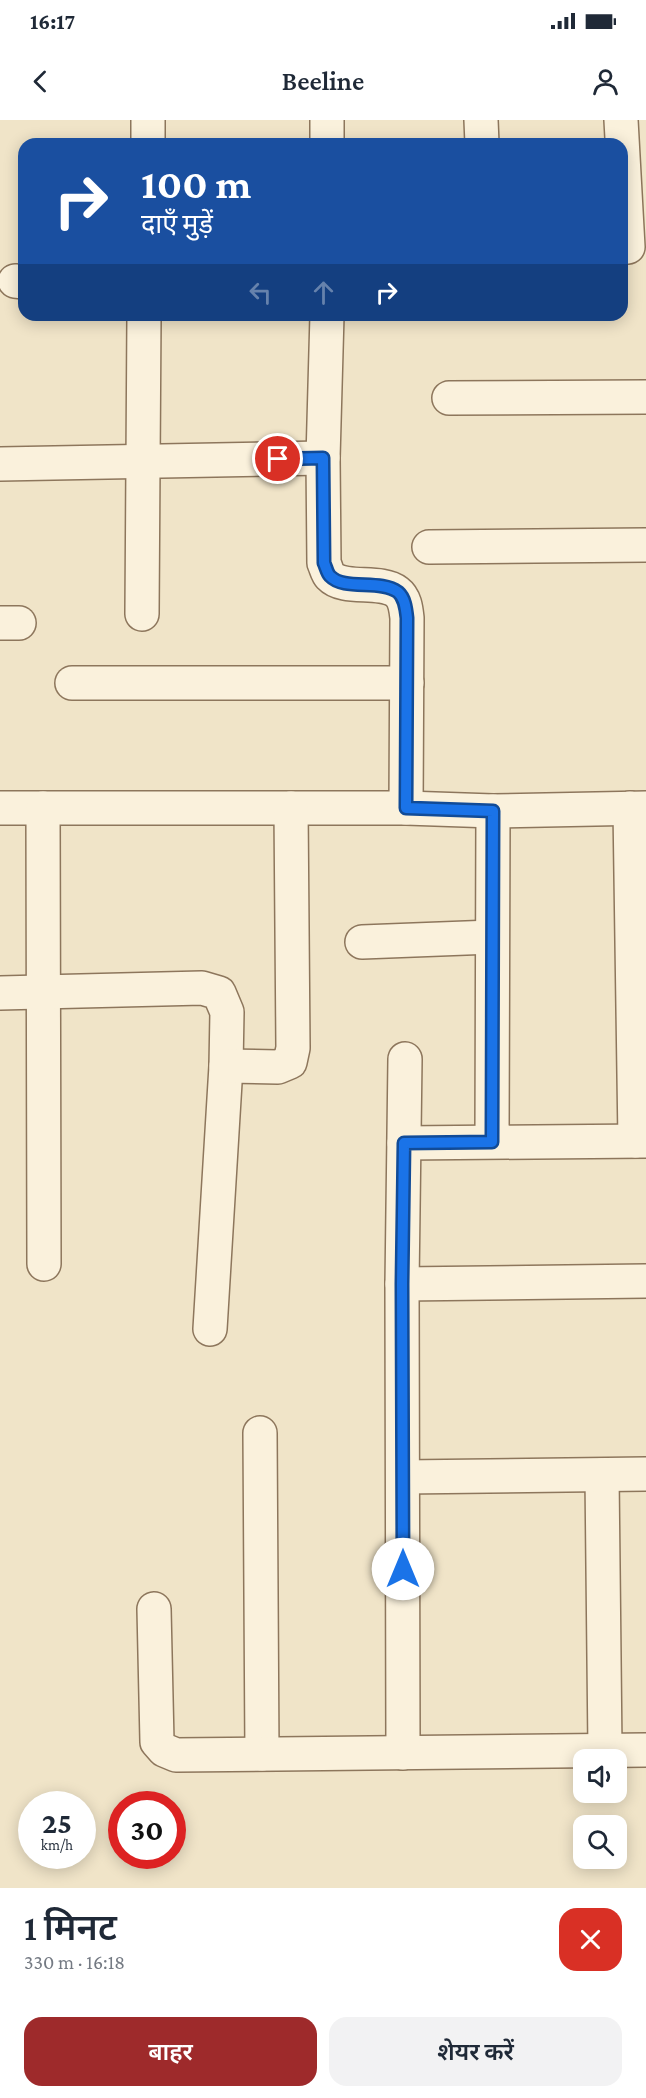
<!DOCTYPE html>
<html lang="hi">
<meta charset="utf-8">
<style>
body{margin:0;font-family:"Crimson Pro","Noto Sans Devanagari",serif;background:#f2f2f3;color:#1f2937;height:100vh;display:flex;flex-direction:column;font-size:22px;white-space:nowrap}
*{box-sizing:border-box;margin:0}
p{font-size:20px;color:#747a83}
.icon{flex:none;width:33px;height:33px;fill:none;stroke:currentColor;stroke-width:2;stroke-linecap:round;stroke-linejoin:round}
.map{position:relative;height:1768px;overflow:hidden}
.sheet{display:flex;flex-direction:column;background:#fff;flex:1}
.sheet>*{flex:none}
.hud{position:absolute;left:18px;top:18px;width:610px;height:183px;border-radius:18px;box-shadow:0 3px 15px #0003;background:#1a4fa0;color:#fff;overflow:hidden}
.fabs{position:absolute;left:573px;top:1629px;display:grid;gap:12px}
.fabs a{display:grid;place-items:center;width:54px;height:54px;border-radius:12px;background:#fff;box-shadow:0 3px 15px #0003;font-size:30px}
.speed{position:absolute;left:18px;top:1671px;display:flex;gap:12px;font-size:30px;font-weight:700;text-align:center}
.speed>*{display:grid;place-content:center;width:78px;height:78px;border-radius:50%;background:#fff;box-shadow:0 3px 15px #0003;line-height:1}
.speed small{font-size:15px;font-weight:400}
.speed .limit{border:9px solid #d22;background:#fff;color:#111}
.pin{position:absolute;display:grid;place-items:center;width:51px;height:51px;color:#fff;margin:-26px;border:3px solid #fff;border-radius:50%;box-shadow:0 2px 6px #0007}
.me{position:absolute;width:66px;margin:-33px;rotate:0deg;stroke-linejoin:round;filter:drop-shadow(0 0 4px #0008)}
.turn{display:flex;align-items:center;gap:21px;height:126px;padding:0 24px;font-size:27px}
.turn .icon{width:78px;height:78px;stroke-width:2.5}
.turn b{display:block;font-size:42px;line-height:51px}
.lanes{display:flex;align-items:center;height:57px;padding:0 24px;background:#0003;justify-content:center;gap:30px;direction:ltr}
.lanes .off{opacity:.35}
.round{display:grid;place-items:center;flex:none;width:63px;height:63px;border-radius:18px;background:#f2f2f3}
.overview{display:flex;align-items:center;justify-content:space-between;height:102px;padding:0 24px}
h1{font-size:36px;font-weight:600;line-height:45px}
.primary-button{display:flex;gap:12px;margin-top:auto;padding:12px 24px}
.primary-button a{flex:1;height:69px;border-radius:18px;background:#9e2a2b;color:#fff;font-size:24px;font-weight:600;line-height:69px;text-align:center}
.primary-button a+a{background:#f2f2f3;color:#1f2937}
.status{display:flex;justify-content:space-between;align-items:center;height:42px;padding:0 30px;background:#fff;direction:ltr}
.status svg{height:16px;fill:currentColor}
header{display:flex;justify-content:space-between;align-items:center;height:78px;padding:0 24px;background:#fff;font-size:27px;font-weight:600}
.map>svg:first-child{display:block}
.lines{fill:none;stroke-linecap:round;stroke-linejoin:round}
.street-casing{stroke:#8d765c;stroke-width:36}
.street{stroke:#faf1dc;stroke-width:33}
.route-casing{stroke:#114b97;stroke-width:15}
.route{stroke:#1a73e8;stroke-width:10}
</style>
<div class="status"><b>16:17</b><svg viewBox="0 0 49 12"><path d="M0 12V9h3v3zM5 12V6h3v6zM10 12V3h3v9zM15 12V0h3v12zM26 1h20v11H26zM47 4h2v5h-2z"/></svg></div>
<header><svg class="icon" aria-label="back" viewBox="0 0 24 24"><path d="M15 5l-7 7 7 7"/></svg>Beeline<svg class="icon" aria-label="person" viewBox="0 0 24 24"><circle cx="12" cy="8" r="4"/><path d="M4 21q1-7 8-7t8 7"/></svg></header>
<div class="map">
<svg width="646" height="1768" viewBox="0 0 646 1768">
<rect width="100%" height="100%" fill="#f0e4c8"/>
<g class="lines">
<!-- street casing -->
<g class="street-casing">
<g id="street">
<path d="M327 0V24"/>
<path d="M481 0 482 24"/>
<path d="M621 0 628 127"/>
<path d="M148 24V0"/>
<path d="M15 161 24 162"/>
<path d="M327 195 323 338 324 443C326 447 327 453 330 456 344 471 380 459 397 472 405 478 406 489 407 498L406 688"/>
<path d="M449 278 646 277"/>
<path d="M0 344 323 338"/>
<path d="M429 427 646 425"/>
<path d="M142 494 144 195"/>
<path d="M0 503H19"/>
<path d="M72 563H407"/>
<path d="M0 688H406L493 691 646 688"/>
<path d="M43 688 44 1144"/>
<path d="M630 688 635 1021"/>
<path d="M362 822 492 817"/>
<path d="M0 873 202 868 219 873 227 892 226 946 210 1209"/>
<path d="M226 946 278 947 290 942 293 928 291 688"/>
<path d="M492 1021 493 691"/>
<path d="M404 1023 646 1021"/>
<path d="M402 1164 646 1161"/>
<path d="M260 1313 262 1634"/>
<path d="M602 1355 605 1630"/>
<path d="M403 1357 646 1354"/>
<path d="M154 1489 157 1622 164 1630 176 1635 646 1630"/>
<path d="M403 1633 402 1164 405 939"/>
</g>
</g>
<!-- street -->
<use href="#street" class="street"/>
</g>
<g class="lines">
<!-- route casing -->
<g class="route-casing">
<path id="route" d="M278 339 323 338 324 443C326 447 327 453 330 456 344 471 380 459 398 472 405 478 406 489 407 498L406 688 493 691 492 1022 404 1023 402 1164 403 1449"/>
</g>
<!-- route -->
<use href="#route" class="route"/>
</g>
</svg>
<div class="fabs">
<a><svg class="icon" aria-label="sound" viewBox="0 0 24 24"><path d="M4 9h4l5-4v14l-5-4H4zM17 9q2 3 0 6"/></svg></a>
<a><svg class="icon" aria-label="search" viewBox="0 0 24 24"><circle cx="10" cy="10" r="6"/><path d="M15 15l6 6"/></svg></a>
</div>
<div class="speed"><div>25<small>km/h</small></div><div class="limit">30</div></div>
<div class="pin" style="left:278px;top:339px;background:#d93025"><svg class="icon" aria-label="arrive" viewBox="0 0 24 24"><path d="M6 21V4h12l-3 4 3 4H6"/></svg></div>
<svg class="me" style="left:403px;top:1449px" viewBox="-20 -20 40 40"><circle r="19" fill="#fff"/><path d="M0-13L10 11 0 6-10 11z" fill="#1a73e8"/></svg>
<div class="hud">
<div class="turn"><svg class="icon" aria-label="right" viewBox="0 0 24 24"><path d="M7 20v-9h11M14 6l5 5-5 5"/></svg><div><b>100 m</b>दाएँ मुड़ें</div></div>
<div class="lanes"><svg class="icon off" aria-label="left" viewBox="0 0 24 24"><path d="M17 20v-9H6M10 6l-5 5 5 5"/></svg><svg class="icon off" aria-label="ahead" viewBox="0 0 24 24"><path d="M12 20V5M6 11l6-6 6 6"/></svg><svg class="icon" aria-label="right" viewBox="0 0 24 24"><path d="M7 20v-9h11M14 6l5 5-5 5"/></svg></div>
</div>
</div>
<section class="sheet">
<div class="overview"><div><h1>1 मिनट</h1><p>330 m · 16:18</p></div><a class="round" style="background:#d93025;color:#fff"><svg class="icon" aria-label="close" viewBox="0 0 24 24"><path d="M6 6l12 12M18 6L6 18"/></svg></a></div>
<div class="primary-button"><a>बाहर</a><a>शेयर करें</a></div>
</section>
